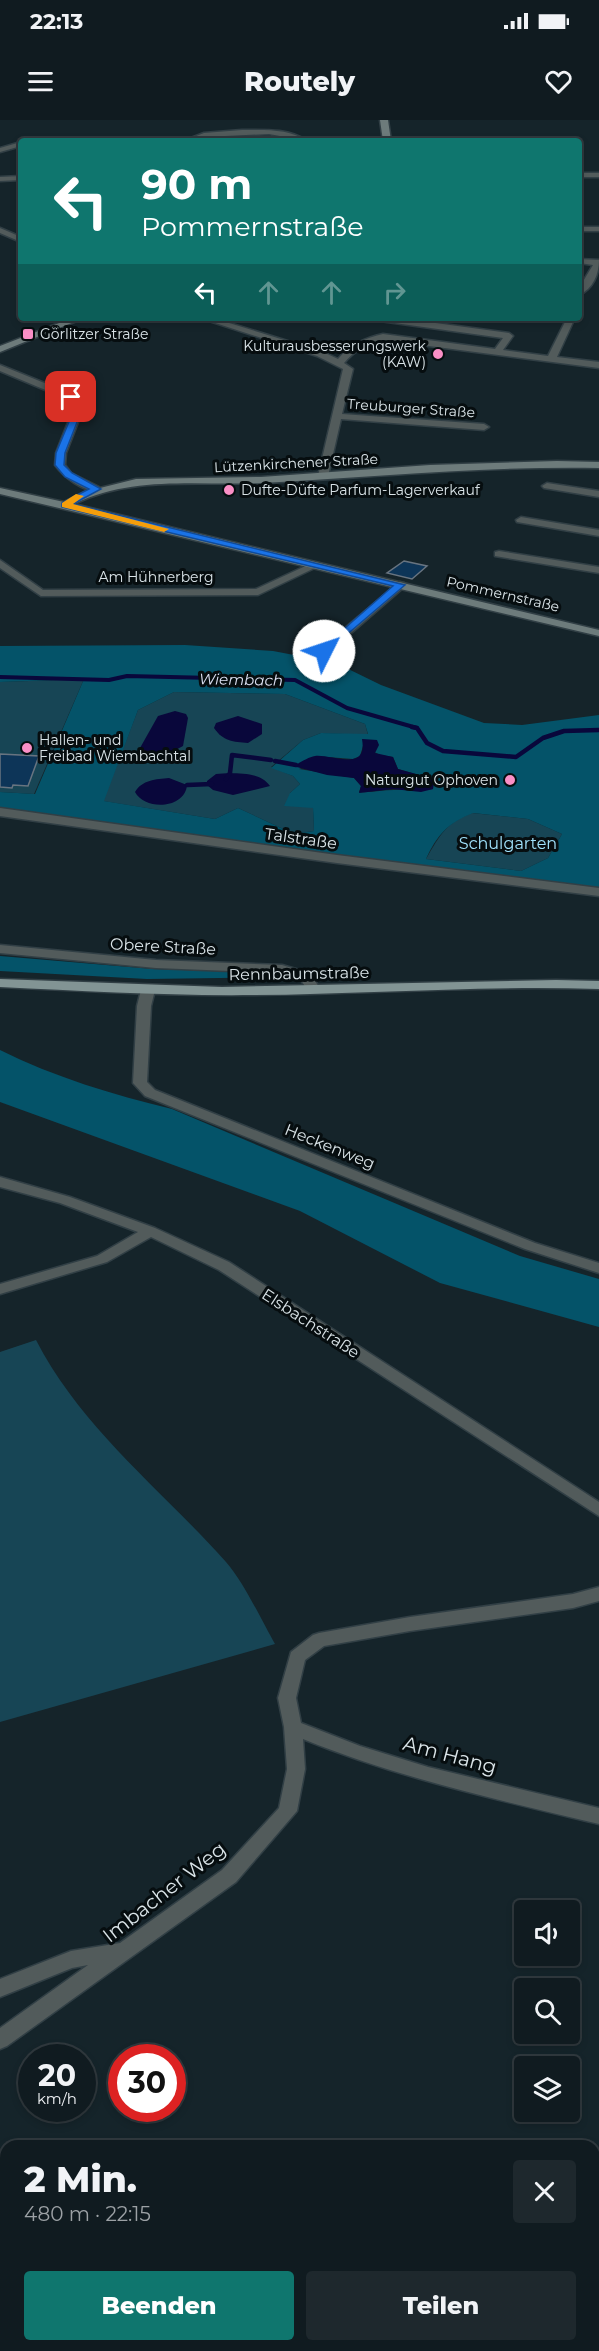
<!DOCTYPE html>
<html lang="de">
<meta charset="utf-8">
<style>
body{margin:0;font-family:Montserrat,sans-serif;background:#1e282d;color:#f1f3f6;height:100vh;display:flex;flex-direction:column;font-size:22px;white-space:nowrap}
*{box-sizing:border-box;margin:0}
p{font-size:20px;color:#9ca1a5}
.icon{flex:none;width:33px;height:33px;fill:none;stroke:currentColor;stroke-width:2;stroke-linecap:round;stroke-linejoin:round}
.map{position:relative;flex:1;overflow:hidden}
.sheet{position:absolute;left:0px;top:2020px;width:600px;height:212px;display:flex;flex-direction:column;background:#101b20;border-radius:18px 18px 0 0;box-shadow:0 3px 9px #0003,0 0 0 2px #30393e}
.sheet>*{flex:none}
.hud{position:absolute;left:18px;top:18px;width:564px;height:183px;border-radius:6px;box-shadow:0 3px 9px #0003,0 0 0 2px #30393e;background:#0f766e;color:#fff;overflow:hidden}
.fabs{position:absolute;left:514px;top:1780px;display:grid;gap:12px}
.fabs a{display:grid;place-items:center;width:66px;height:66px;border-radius:6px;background:#101b20;box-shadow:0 3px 9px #0003,0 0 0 2px #30393e;font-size:30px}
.speed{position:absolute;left:18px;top:1924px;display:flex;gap:12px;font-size:30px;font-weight:700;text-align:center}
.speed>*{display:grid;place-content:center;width:78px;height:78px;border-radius:50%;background:#101b20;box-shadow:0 3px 9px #0003,0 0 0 2px #30393e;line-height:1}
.speed small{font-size:15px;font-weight:400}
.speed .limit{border:9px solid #d22;background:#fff;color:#111}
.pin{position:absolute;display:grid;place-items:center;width:51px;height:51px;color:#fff;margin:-26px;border-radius:12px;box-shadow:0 3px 9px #0006}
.me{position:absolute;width:66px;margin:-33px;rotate:49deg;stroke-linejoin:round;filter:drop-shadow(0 0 4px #0008)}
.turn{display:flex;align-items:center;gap:21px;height:126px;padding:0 24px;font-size:27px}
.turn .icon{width:78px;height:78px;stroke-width:2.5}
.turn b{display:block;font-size:42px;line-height:51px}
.lanes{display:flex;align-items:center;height:57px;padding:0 24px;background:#0003;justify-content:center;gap:30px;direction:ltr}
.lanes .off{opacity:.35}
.round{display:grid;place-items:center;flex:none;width:63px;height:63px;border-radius:6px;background:#1e282d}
.summary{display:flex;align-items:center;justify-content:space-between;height:102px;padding:0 24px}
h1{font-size:36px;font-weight:800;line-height:45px}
.cta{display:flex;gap:12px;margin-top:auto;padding:12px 24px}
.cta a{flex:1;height:69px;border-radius:6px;background:#0f766e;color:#fff;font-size:24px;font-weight:800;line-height:69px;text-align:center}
.cta a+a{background:#1e282d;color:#f1f3f6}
.status{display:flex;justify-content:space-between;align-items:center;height:42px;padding:0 30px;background:#101b20;direction:ltr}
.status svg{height:16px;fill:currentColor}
header{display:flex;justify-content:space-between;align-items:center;height:78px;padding:0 24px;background:#101b20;font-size:27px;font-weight:800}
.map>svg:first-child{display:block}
.green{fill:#174555}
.forest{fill:#045369;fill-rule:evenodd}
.water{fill:#09073b}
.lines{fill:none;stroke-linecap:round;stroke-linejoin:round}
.stream-far1{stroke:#09073b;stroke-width:4}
.stream{stroke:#09073b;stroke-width:4.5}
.building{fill:#0d3558;stroke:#687480;stroke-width:1.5}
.street-casing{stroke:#313f45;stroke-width:3}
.secondary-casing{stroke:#313f45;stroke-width:3}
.primary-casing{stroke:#313f45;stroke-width:3}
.street{fill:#525b5b;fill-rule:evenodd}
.secondary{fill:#6d7b7b;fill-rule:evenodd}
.primary{fill:#829494;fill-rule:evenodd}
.route{fill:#1a73e8;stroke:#114b97;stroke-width:1.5}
.slow{fill:#f59e0b}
.poi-dot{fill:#fa8fc6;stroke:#060d0f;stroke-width:2}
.labels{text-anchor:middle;stroke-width:6;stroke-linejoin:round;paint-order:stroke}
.far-poi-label{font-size:14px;fill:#dae4e8;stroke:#060d0f;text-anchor:start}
.far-street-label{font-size:14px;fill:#dae4e8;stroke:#060d0f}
.far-water-label{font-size:15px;font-style:italic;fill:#dde2f4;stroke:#060d0f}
.street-label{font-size:16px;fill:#dae4e8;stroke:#060d0f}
.park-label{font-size:16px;fill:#a0e2fc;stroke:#060d0f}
.near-street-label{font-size:20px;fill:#dae4e8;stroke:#060d0f}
</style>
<div class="status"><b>22:13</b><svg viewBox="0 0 49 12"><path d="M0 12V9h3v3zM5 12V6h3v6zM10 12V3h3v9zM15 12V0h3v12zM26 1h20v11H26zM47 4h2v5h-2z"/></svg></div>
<header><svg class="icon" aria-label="menu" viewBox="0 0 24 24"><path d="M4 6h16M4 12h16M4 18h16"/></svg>Routely<svg class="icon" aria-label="heart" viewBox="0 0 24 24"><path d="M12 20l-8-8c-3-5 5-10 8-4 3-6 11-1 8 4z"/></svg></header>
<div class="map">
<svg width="599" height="2231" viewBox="0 0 599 2231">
<rect width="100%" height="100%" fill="#15242a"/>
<!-- green -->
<g class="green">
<path d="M84 559 34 674 0 672V562Z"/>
<path d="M174 572 285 574 365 604 368 615 321 613 303 620 271 647 293 656 300 664 290 673 313 688 314 711 294 714 238 688 215 699 103 681 138 590Z"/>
<path d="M472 693 528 699 562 714 548 738 521 751 426 739C440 715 446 703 472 693Z"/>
<path d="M36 1220C82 1309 160 1368 226 1442 243 1461 262 1501 275 1524L0 1602V1232Z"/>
</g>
<!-- forest -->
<g class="forest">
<path d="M185 525 273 531 336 543 381 565 484 603 522 605 599 595V768L337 736 0 689V672L35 674 84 559 0 562V526ZM174 572 285 574 365 604 368 614 321 613 303 620 271 648 293 656 300 664 290 673 284 686 313 688 314 711 294 714 238 688 215 699 104 681 138 590ZM363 626 380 635 393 637 398 649 434 659 433 669C419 672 408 669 394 670 382 670 372 673 359 672L361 666 354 658 299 649 327 637 353 639 360 636ZM473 693 528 699 562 714 548 738 521 751 426 739C437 715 448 703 473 693Z"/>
<path d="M0 836 153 849 240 852 297 857 147 859 0 851Z"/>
<path d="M0 930C54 957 114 975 172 989L520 1136 599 1159V1207L440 1163 300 1091 0 982Z"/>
</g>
<!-- water -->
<g class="water">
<path d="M175 591 186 594 188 598 183 626C171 633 150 638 140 628L158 596Z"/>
<path d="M238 596 262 604V614L248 623C233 622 223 621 214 608L216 603Z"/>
<path d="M362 619 377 620 379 625 375 633 393 637 398 649 434 659 433 669 421 672 393 669 359 673 361 666 354 658 327 655 293 646C300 643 308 637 315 636 332 634 368 653 362 619Z"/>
<path d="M230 653C244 654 261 653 270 666L233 675 213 670 207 665V661L216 654Z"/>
<path d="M169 658 187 665C185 689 145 691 135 672 142 660 156 659 169 658Z"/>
</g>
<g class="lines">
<!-- stream-far1 -->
<path class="stream-far1" d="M0 557 109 560 127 556 295 560 347 588 417 608"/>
<!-- stream -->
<g class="stream">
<path d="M412 607 417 608 427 623 443 631 516 637 543 618 564 611 599 610"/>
<path d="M275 641 296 645"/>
<path d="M226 659 230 653 232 635 271 640"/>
<path d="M187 665 212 664"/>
</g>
</g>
<!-- building -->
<g class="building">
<path d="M404 441 427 446 412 459 387 453Z"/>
<path d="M0 634 39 636 28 666 13 665 12 668 0 667Z"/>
</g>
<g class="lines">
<!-- street casing -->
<g class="street-casing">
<g id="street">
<path d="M242 10C263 10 289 8 307 21L269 14 205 17 195 20 191 18 204 13Z"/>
<path d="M100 18 103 21H67L71 19Z"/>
<path d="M21 22V26L0 32V28Z"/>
<rect x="579" y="53" width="20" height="4"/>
<path d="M21 56V60L0 61V57Z"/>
<rect x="579" y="107" width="20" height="4"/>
<path d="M0 108 21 117V122L0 113Z"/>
<path d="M579 139 599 140C599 154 593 169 579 175V168L593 145 579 143Z"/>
<path d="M200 198H213L323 232 338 239C350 225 364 218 383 214L495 229 503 218 380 201 376 198H399L509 213 513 216 503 230 548 236 565 202 562 198H570L573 202 557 237 599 242V248L383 220C367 223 355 230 344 243L353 249 342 294 484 304 489 307 484 310 341 299 328 356 323 359 318 356 343 249 317 236Z"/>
<path d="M0 245 74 275 82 292 66 333 65 345 71 353 99 367V371C83 372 64 357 55 345L56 333 72 292 67 279 0 251Z"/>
<path d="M547 363 599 371V377L544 368 542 366Z"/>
<path d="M521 397 599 410V416L517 402 516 400Z"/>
<path d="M499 431 599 447V453L495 436V432Z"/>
<path d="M0 440 43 470 256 469 312 443 321 445 258 475 41 476 0 448Z"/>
<path d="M400 462 404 463V467L328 533H320V529Z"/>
<path d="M0 688 337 735 599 768V776L337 743 0 696Z"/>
<path d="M0 825 156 840 282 845 306 852 313 858 321 870 319 873H309L301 860 282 853 156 848 0 833Z"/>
<path d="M148 866 155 870 151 886 147 962 155 970 535 1123 599 1143V1153L525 1129 145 976 133 963 137 886 141 870Z"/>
<path d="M0 1057 70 1077 155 1108 229 1142 599 1382V1396L219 1150 151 1117 107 1142 0 1174V1164L97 1136 138 1112 60 1083 0 1067Z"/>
<path d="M599 1467V1481L573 1488 410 1511 324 1526 305 1540 296 1578 301 1603 360 1626 428 1647 599 1688V1704C499 1680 399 1658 303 1619L305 1649 297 1691 236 1762 7 1926 0 1929V1908L88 1845 72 1848 0 1877V1859L71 1831 120 1823 222 1750 279 1688 287 1649 284 1607 278 1578 291 1532 313 1515 319 1513 410 1497 573 1474Z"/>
</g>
</g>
<!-- secondary casing -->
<g class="secondary-casing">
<g id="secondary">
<path d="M380 0H388L391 21H383Z"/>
<path d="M72 198H84L0 232V226Z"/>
<path d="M557 341 599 342V348C486 346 375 357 262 363 198 366 134 355 74 384L599 510V516L0 374V368L64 382 84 372 136 359 261 357 430 345Z"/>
</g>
</g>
<!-- primary casing -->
<g class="primary-casing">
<path id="primary" d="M0 859 222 867 556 860 599 861V869C484 865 369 874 254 875 169 876 85 871 0 867Z"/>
</g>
<!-- street -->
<use href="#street" class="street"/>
<!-- secondary -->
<use href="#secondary" class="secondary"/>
<!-- primary -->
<use href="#primary" class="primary"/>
</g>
<!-- route -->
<path class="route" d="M71 275 75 277 81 292 65 333 64 345 72 353 101 369 73 384 405 465 324 534H321V529L393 466 62 387V383L89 369 65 357 55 345 56 333 73 292 66 277Z"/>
<!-- slow -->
<path class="slow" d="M76 374 84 376 73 384 169 409 164 412 62 387V383Z"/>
<!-- markers -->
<g class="poi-dot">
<rect x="22" y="208" width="12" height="12" rx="3"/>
<circle cx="438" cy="234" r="6"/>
<circle cx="229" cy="370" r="6"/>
<circle cx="27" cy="628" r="6"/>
<circle cx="510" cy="660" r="6"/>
</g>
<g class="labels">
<!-- far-poi labels -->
<g class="far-poi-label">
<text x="40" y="219">Görlitzer Straße</text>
<text x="426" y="231" text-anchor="end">Kulturausbesserungswerk<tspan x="426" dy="16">(KAW)</tspan></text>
<text x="241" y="375">Dufte-Düfte Parfum-Lagerverkauf</text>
<text x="39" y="625">Hallen- und<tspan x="39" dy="16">Freibad Wiembachtal</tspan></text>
<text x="498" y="665" text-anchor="end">Naturgut Ophoven</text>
</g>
<!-- far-street labels -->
<g class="far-street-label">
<text transform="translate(411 288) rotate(4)" y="5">Treuburger Straße</text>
<text transform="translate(296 343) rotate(-3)" y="5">Lützenkirchener Straße</text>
<text x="156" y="462">Am Hühnerberg</text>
<text transform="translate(503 474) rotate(13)" y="5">Pommernstraße</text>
</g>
<!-- far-water labels -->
<g class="far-water-label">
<text transform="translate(241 560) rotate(1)" y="5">Wiembach</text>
</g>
<!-- street labels -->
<g class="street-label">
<text transform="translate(301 718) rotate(8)" y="6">Talstraße</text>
<text transform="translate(163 826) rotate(3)" y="6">Obere Straße</text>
<text transform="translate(299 853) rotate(-1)" y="6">Rennbaumstraße</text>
<text transform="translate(330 1026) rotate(22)" y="6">Heckenweg</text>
<text transform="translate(311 1203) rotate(33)" y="6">Elsbachstraße</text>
</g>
<!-- park labels -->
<g class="park-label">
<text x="508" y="729">Schulgarten</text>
</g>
<!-- near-street labels -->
<g class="near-street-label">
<text transform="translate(450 1635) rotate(15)" y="7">Am Hang</text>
<text transform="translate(164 1772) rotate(-38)" y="7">Imbacher Weg</text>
</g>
</g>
</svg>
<div class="fabs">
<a><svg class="icon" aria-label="sound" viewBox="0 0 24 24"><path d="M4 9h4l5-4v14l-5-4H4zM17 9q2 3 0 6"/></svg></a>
<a><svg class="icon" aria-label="search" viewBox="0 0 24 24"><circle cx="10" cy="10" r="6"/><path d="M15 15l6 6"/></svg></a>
<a><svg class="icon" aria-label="layers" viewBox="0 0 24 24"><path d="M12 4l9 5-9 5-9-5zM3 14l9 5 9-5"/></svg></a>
</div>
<div class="speed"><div>20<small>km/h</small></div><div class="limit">30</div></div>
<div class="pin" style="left:71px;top:277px;background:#d93025"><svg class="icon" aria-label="arrive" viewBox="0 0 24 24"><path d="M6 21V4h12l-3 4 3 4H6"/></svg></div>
<svg class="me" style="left:324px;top:531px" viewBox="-20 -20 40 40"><circle r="19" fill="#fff"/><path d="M0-13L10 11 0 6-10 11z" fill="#1a73e8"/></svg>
<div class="hud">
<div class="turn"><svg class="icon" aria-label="left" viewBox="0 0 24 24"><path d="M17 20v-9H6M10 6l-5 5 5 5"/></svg><div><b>90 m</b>Pommernstraße</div></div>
<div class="lanes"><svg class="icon" aria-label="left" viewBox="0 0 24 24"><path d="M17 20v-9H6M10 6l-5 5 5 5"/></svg><svg class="icon off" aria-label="ahead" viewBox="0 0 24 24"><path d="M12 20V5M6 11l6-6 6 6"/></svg><svg class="icon off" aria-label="ahead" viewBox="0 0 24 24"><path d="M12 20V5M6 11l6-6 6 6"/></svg><svg class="icon off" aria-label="right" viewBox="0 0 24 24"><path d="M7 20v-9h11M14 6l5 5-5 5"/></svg></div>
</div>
<section class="sheet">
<div class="summary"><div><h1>2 Min.</h1><p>480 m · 22:15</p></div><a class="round"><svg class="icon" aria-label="close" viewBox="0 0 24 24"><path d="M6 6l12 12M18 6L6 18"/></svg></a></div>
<div class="cta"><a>Beenden</a><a>Teilen</a></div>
</section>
</div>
